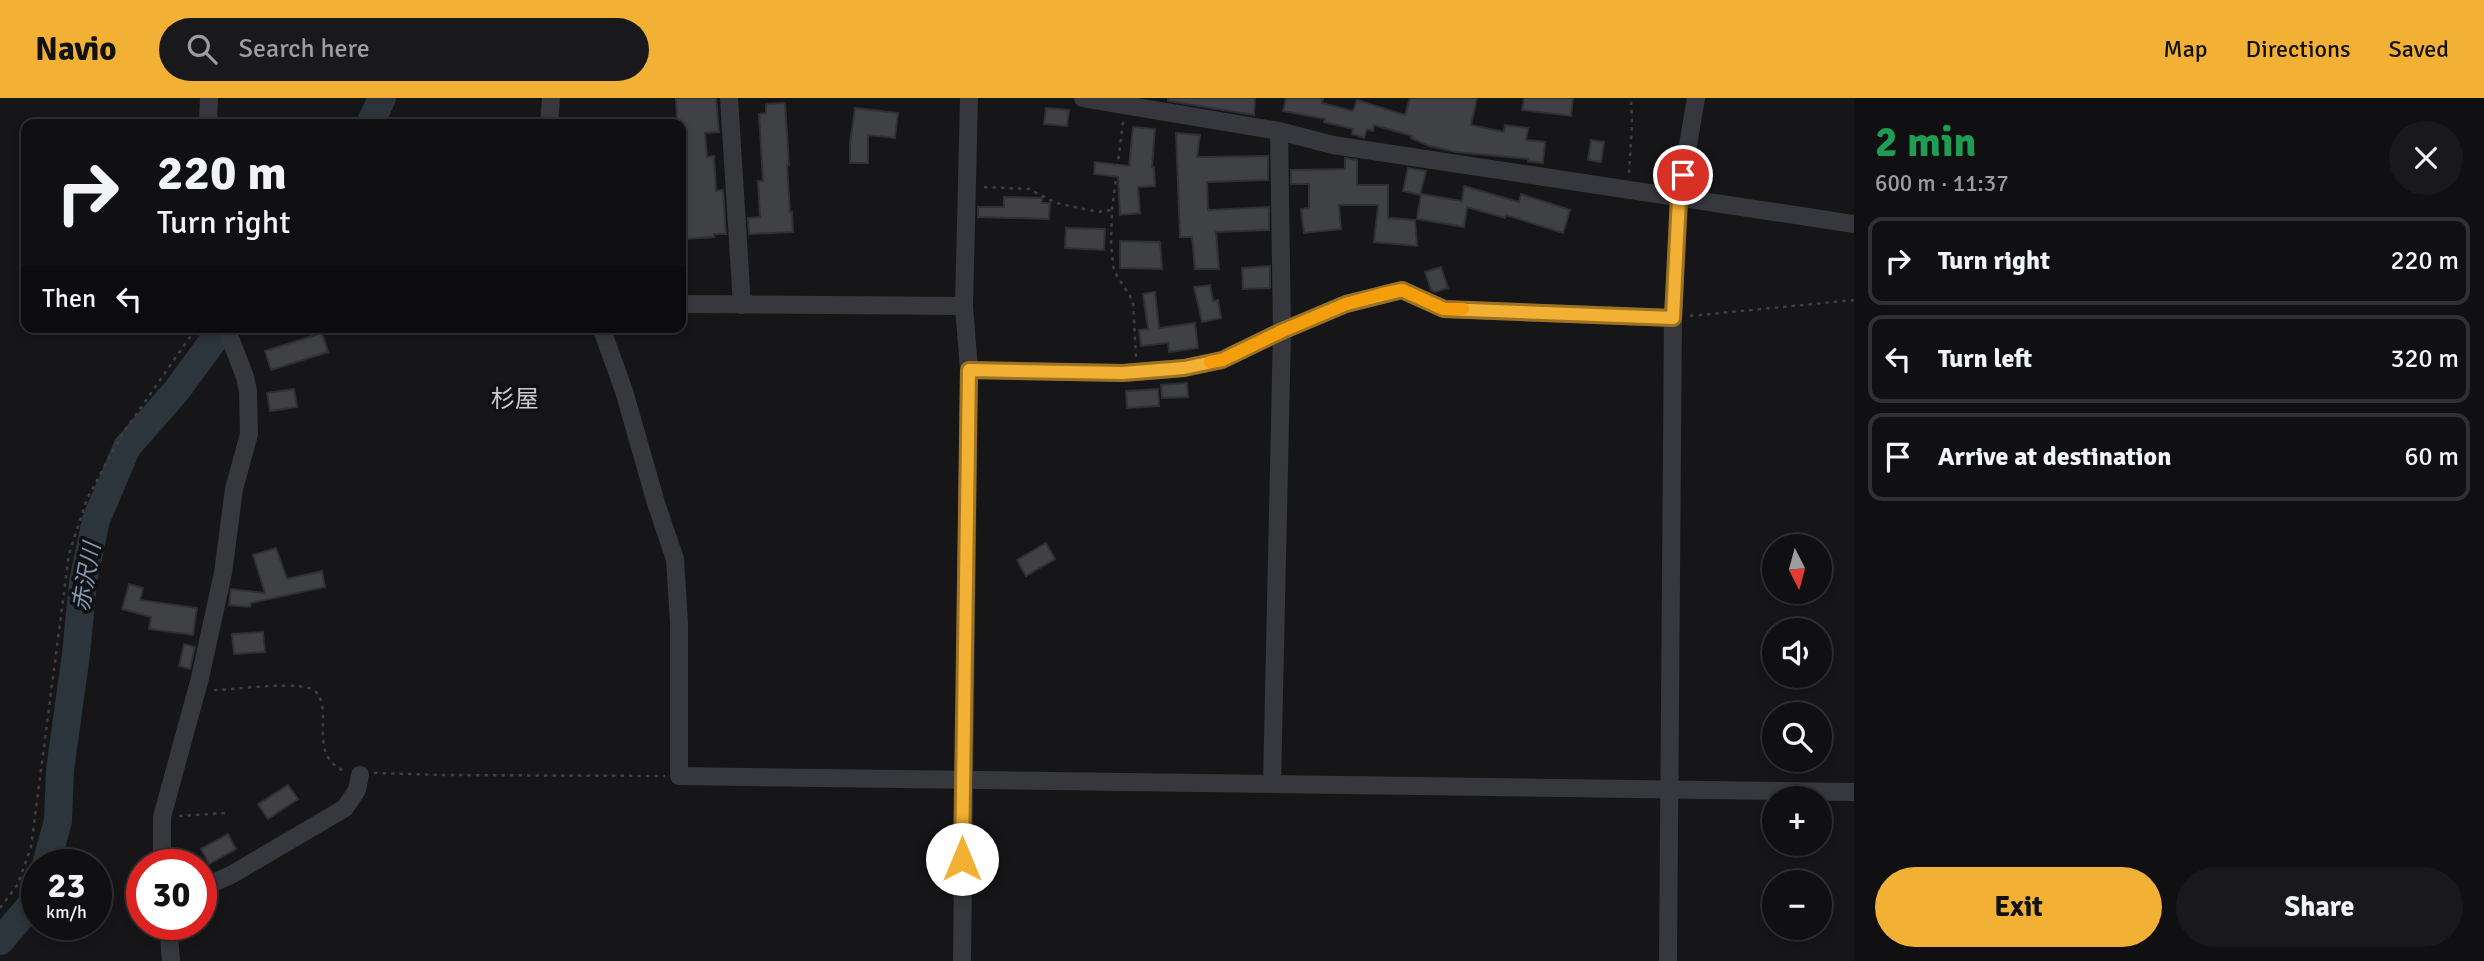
<!DOCTYPE html>
<meta charset="utf-8">
<style>
body{margin:0;font-family:Signika,"Noto Sans JP",sans-serif;background:#19191b;color:#f1f3f6;height:100vh;display:flex;flex-direction:column;font-size:26px;white-space:nowrap}
*{box-sizing:border-box;margin:0}
p{font-size:23px;color:#9c9d9f}
.icon{flex:none;width:38px;height:38px;fill:none;stroke:currentColor;stroke-width:2;stroke-linecap:round;stroke-linejoin:round}
.map{position:relative;flex:1;overflow:hidden}
.side{display:flex;flex-direction:column;background:#101012;width:630px}
.side>*{flex:none}
.banner{position:absolute;left:21px;top:21px;width:665px;height:214px;border-radius:14px;box-shadow:0 4px 10px #0003,0 0 0 2px #303032;background:#101012;color:#f1f3f6;overflow:hidden}
.needle{width:46px;rotate:174deg}
.fabs{position:absolute;left:1762px;top:436px;display:grid;gap:14px}
.fabs a{display:grid;place-items:center;width:70px;height:70px;border-radius:50%;background:#101012;box-shadow:0 4px 10px #0003,0 0 0 2px #303032;font-size:35px}
.speed{position:absolute;left:21px;top:751px;display:flex;gap:14px;font-size:35px;font-weight:700;text-align:center}
.speed>*{display:grid;place-content:center;width:91px;height:91px;border-radius:50%;background:#101012;box-shadow:0 4px 10px #0003,0 0 0 2px #303032;line-height:1}
.speed small{font-size:18px;font-weight:400}
.speed .limit{border:10px solid #d22;background:#fff;color:#111}
.pin{position:absolute;display:grid;place-items:center;width:60px;height:60px;color:#fff;margin:-30px;border:4px solid #fff;border-radius:50%;box-shadow:0 2px 7px #0007}
.me{position:absolute;width:77px;margin:-38px;rotate:0deg;stroke-linejoin:round;filter:drop-shadow(0 0 5px #0008)}
.turn{display:flex;align-items:center;gap:24px;height:147px;padding:0 21px;font-size:32px}
.turn .icon{width:91px;height:91px;stroke-width:2.5}
.turn b{display:block;font-size:49px;line-height:60px}
.then{display:flex;align-items:center;height:66px;padding:0 21px;background:#0003;gap:14px;font-size:26px}
.round{display:grid;place-items:center;flex:none;width:74px;height:74px;border-radius:37px;background:#19191b}
.overview{display:flex;align-items:center;justify-content:space-between;height:119px;padding:0 21px}
h1{font-size:42px;font-weight:700;line-height:52px;color:#1e9e55}
.cta{display:flex;gap:14px;margin-top:auto;padding:14px 21px}
.cta a{flex:1;height:80px;border-radius:42px;background:#f2b134;color:#111;font-size:28px;font-weight:700;line-height:80px;text-align:center}
.cta a+a{background:#19191b;color:#f1f3f6}
ul{padding:0;list-style:none}
li{display:flex;align-items:center;gap:21px;height:88px;margin:0 14px 10px;padding:0 7px;border:4px solid #303032;border-radius:14px}
li div{flex:1}
li b{display:block;font-size:26px}
li em{font-style:normal}
header{display:flex;align-items:center;gap:42px;box-sizing:border-box;height:98px;padding:0 35px;background:#f2b134;color:#111}
header strong{font-size:33px}
nav{display:flex;gap:38px;margin-inline-start:auto;font-size:24px}
.search{width:490px;height:63px;background:#19191b;display:flex;align-items:center;gap:18px;box-sizing:border-box;padding:0 24px;border-radius:38px;color:#9c9d9f;font-size:26px}
main{display:flex;flex:1;min-height:0}
.map>svg:first-child{display:block}
.lines{fill:none;stroke-linecap:round;stroke-linejoin:round}
.river{stroke:#2c353c;stroke-width:28}
.building{fill:#404145;stroke:#303034;stroke-width:2}
.path{stroke:#3d3f44;stroke-width:2.5;stroke-dasharray:3.5 5;stroke-linecap:butt}
.street{stroke:#37383d;stroke-width:18}
.route-casing{stroke:#9d7322;stroke-width:18}
.route{stroke:#f2b134;stroke-width:12}
.slow{stroke:#f59e0b;stroke-width:12}
.labels{text-anchor:middle;stroke-width:7;stroke-linejoin:round;paint-order:stroke}
.water-label{font-size:23px;font-style:italic;fill:#7f9bb3;stroke:#111113}
.quarter-label{font-size:24px;fill:#c9ccd4;stroke:#111113}
</style>
<header>
<strong>Navio</strong>
<div class="search"><svg class="icon" aria-label="search" viewBox="0 0 24 24"><circle cx="10" cy="10" r="6"/><path d="M15 15l6 6"/></svg>Search here</div>
<nav><a>Map</a><a>Directions</a><a>Saved</a></nav>
</header>
<main>
<div class="map">
<svg width="1854" height="863" viewBox="0 0 1854 863">
<rect width="100%" height="100%" fill="#161618"/>
<g class="lines">
<!-- river -->
<g class="river">
<path d="M370 26 382 0"/>
<path d="M46 766 58 723 60 672 76 556 83 484 96 422 127 349 177 292 223 229"/>
<path d="M0 843 31 807 37 794"/>
</g>
</g>
<!-- building -->
<g class="building">
<path d="M676 0H716L719 34 705 35 707 59 714 58 716 93 723 92 726 136H714V139L685 141 681 26H677Z"/>
<path d="M1168 0H1255L1254 17 1168 3Z"/>
<path d="M1286 0H1323L1322 5 1353 13 1357 2 1405 17 1410 0H1477L1471 27 1504 34 1505 27 1528 30 1526 42 1545 44 1543 65 1528 63V61L1456 54 1429 48 1411 40 1412 38 1374 27 1373 33 1367 31 1364 40 1352 36 1353 31 1324 24 1325 21 1283 13Z"/>
<path d="M1524 0H1573L1571 18 1522 12Z"/>
<path d="M785 5 789 67 787 68 790 114H792L793 134 749 136 748 120 760 119 758 83H763L759 16 766 15V6Z"/>
<path d="M855 10 898 15 895 40 868 37V65H850V45Z"/>
<path d="M1046 10 1069 12 1067 28 1044 26Z"/>
<path d="M1133 29 1155 31 1152 69H1154L1155 88 1138 89 1140 115 1120 117 1118 79 1094 76 1095 64 1129 68Z"/>
<path d="M1176 35 1200 37 1197 59 1268 58V82L1207 84 1208 112 1269 109V132L1216 134 1219 171H1195L1192 139H1180Z"/>
<path d="M1591 42 1604 44 1601 64 1588 62Z"/>
<path d="M1345 60 1357 62V87H1388V120L1415 122 1417 148 1374 144 1378 107H1339L1341 131 1304 135 1301 111 1309 110V86H1291V72L1345 71Z"/>
<path d="M1408 70 1426 73 1420 97 1403 93Z"/>
<path d="M1464 88 1519 104 1521 96 1570 112 1563 135 1506 117 1505 120 1467 109 1464 129 1417 121 1421 96 1462 103Z"/>
<path d="M1004 99 1042 100V105H1050L1049 121 978 119V109H1004Z"/>
<path d="M1066 130 1105 131 1104 152 1065 150Z"/>
<path d="M1120 143 1160 144 1162 171 1120 170Z"/>
<path d="M1270 168V190L1243 191 1242 170Z"/>
<path d="M1441 169 1448 190 1435 194 1431 192 1425 174Z"/>
<path d="M1210 187 1213 203 1218 202 1221 220 1202 224 1194 189Z"/>
<path d="M1155 194 1159 230 1195 225 1198 250 1169 254 1168 245 1141 248 1139 232 1148 231 1143 196Z"/>
<path d="M322 235 328 254 271 272 265 253Z"/>
<path d="M1187 285 1188 299 1162 300 1161 287Z"/>
<path d="M294 291 297 309 270 313 267 295Z"/>
<path d="M1158 291 1159 308 1127 310 1126 293Z"/>
<path d="M1046 445 1055 461 1026 478 1017 462Z"/>
<path d="M276 450 287 481 322 473 325 489 251 505 250 509 229 507 231 491 265 495 253 457Z"/>
<path d="M129 486 143 490 140 502 197 510 193 537 149 531 151 519 122 511Z"/>
<path d="M263 534 265 554 234 556 232 536Z"/>
<path d="M184 546 195 549 190 571 179 568Z"/>
<path d="M288 687 298 701 268 721 258 706Z"/>
<path d="M228 736 236 751 209 766 201 751Z"/>
</g>
<g class="lines">
<!-- path -->
<g class="path">
<path d="M1123 24 1112 112 1111 146 1114 173 1133 203 1136 260"/>
<path d="M1629 75 1632 26 1631 0"/>
<path d="M984 89 1029 91 1056 105 1070 108 1099 114 1112 112"/>
<path d="M1690 218 1854 202"/>
<path d="M214 592C234 592 305 581 316 594 334 615 307 656 344 673"/>
<path d="M374 675 443 677 665 678"/>
<path d="M179 718 226 715"/>
<path d="M0 810 18 786 31 749 69 456 87 401 121 338 197 229"/>
</g>
<!-- street -->
<g class="street">
<path d="M729 0 742 207"/>
<path d="M1083 0 1279 33 1333 47 1854 126"/>
<path d="M208 26 209 0"/>
<path d="M549 26 551 0"/>
<path d="M681 206 964 208"/>
<path d="M601 229 624 293 656 405 675 461 679 525V678L1854 694"/>
<path d="M969 272 1123 275 1184 270 1222 262 1282 233 1346 206 1402 192 1444 211 1673 220"/>
<path d="M1272 686 1282 233 1279 33"/>
<path d="M162 766V719L200 580 223 475 234 391 249 336 248 293 245 279 226 229"/>
<path d="M201 790 231 777 345 710 357 692 360 677"/>
<path d="M168 826 171 863"/>
<path d="M962 863 969 272 964 208 969 0"/>
<path d="M1668 863 1673 220 1679 100 1696 0"/>
</g>
</g>
<g class="lines">
<!-- route casing -->
<g class="route-casing">
<path id="route" d="M962 761 969 272 1123 275 1184 270 1222 262 1282 233 1346 206 1402 192 1444 211 1673 220 1679 100 1683 77"/>
</g>
<!-- route -->
<use href="#route" class="route"/>
<!-- slow -->
<path class="slow" d="M1210 264 1222 262 1282 233 1346 206 1382 196 1402 192 1444 211H1463"/>
</g>
<g class="labels">
<!-- water labels -->
<g class="water-label">
<text transform="translate(86 479) rotate(-80)" y="8">赤沢川</text>
</g>
<!-- quarter labels -->
<g class="quarter-label">
<text x="515" y="309">杉屋</text>
</g>
</g>
</svg>
<div class="fabs">
<a><svg class="needle" viewBox="-14 -14 28 28"><path d="M0-13l5 13h-10z" fill="#e53935"/><path d="M0 13l5-13h-10z" fill="#9c9d9f"/></svg></a>
<a><svg class="icon" aria-label="sound" viewBox="0 0 24 24"><path d="M4 9h4l5-4v14l-5-4H4zM17 9q2 3 0 6"/></svg></a>
<a><svg class="icon" aria-label="search" viewBox="0 0 24 24"><circle cx="10" cy="10" r="6"/><path d="M15 15l6 6"/></svg></a>
<a>+</a>
<a>−</a>
</div>
<div class="speed"><div>23<small>km/h</small></div><div class="limit">30</div></div>
<div class="pin" style="left:1683px;top:77px;background:#d93025"><svg class="icon" aria-label="arrive" viewBox="0 0 24 24"><path d="M6 21V4h12l-3 4 3 4H6"/></svg></div>
<svg class="me" style="left:962px;top:761px" viewBox="-20 -20 40 40"><circle r="19" fill="#fff"/><path d="M0-13L10 11 0 6-10 11z" fill="#f2b134"/></svg>
<div class="banner">
<div class="turn"><svg class="icon" aria-label="right" viewBox="0 0 24 24"><path d="M7 20v-9h11M14 6l5 5-5 5"/></svg><div><b>220 m</b>Turn right</div></div>
<div class="then">Then<svg class="icon" aria-label="left" viewBox="0 0 24 24"><path d="M17 20v-9H6M10 6l-5 5 5 5"/></svg></div>
</div>
</div>
<section class="side">
<div class="overview"><div><h1>2 min</h1><p>600 m · 11:37</p></div><a class="round"><svg class="icon" aria-label="close" viewBox="0 0 24 24"><path d="M6 6l12 12M18 6L6 18"/></svg></a></div>
<ul>
<li><svg class="icon" aria-label="right" viewBox="0 0 24 24"><path d="M7 20v-9h11M14 6l5 5-5 5"/></svg><div><b>Turn right</b></div><em>220 m</em></li>
<li><svg class="icon" aria-label="left" viewBox="0 0 24 24"><path d="M17 20v-9H6M10 6l-5 5 5 5"/></svg><div><b>Turn left</b></div><em>320 m</em></li>
<li><svg class="icon" aria-label="arrive" viewBox="0 0 24 24"><path d="M6 21V4h12l-3 4 3 4H6"/></svg><div><b>Arrive at destination</b></div><em>60 m</em></li>
</ul>
<div class="cta"><a>Exit</a><a>Share</a></div>
</section>
</main>
